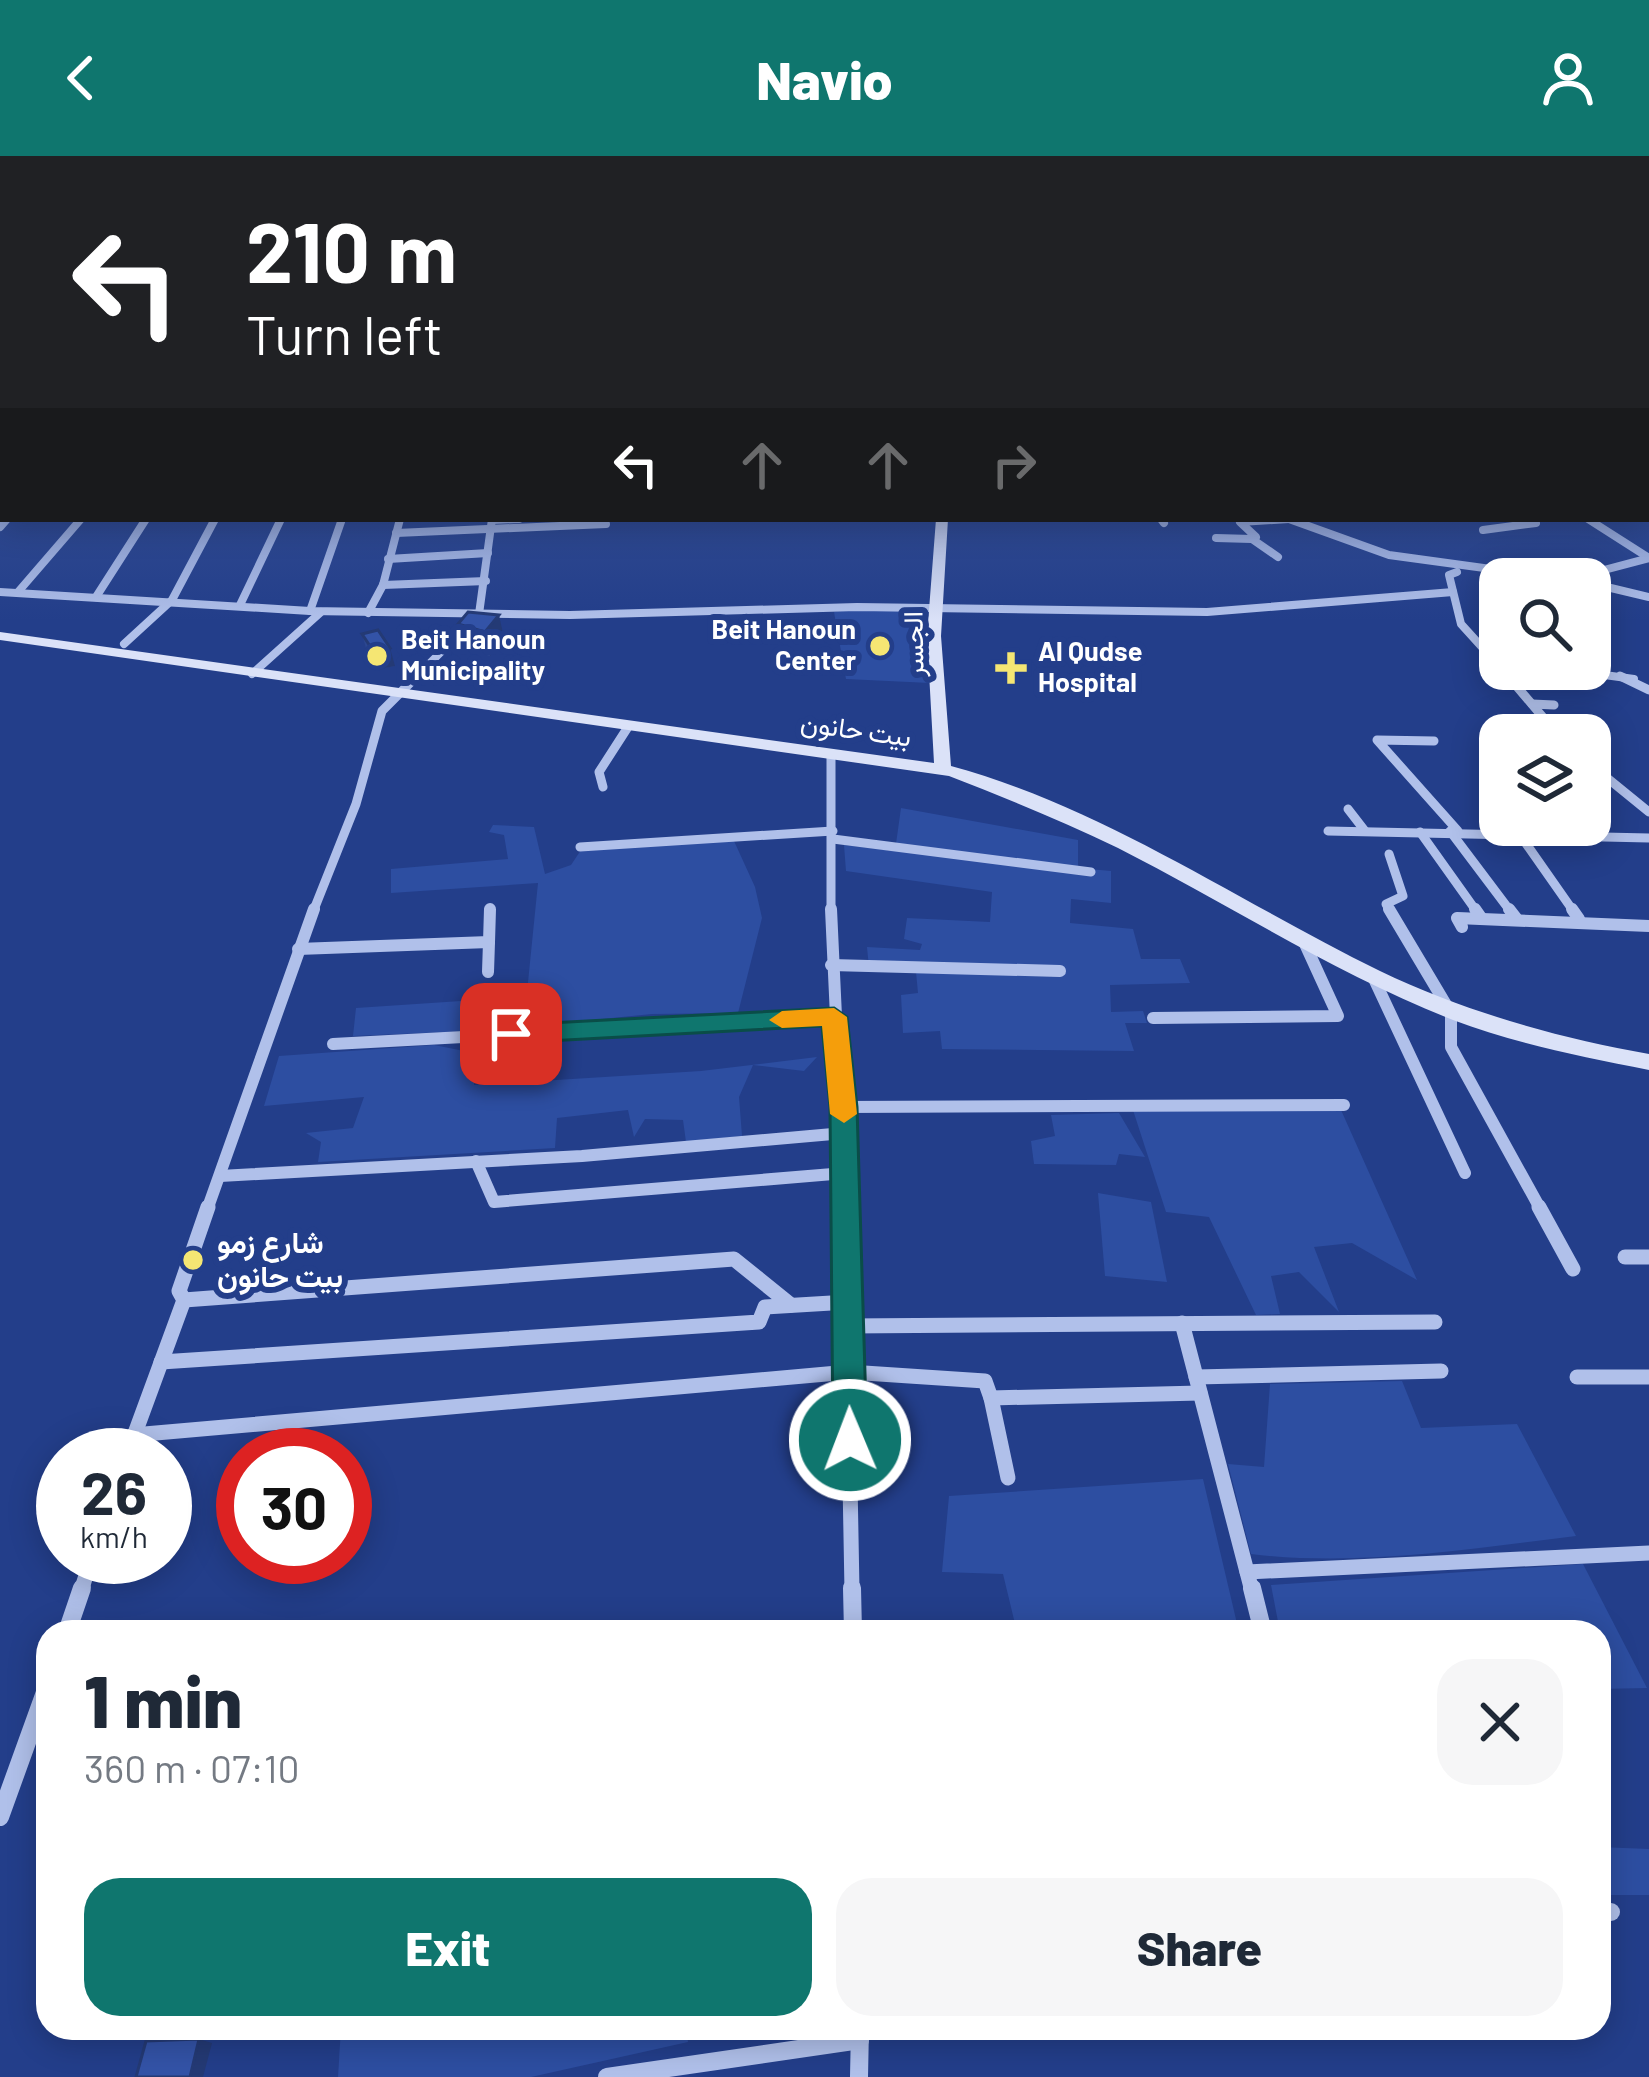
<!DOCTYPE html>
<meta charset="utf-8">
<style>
body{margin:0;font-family:Barlow,Vazirmatn,sans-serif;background:#f6f6f7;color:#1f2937;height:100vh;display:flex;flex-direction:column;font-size:45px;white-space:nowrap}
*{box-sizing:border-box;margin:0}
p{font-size:39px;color:#747a83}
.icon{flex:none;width:66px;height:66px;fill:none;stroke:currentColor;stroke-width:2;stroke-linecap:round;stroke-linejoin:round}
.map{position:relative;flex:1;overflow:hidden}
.sheet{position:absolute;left:36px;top:1464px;width:1575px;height:420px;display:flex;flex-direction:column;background:#fff;border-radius:36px;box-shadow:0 6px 30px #0003}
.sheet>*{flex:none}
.guide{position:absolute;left:0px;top:0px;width:1650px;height:366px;box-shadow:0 6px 30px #0003;background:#202124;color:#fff;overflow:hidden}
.fabs{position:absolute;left:1479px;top:402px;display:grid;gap:24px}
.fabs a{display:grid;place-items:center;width:132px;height:132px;border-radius:24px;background:#fff;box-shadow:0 6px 30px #0003;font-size:60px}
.speed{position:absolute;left:36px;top:1272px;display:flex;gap:24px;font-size:60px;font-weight:700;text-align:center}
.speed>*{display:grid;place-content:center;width:156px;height:156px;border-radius:50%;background:#fff;box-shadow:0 6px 30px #0003;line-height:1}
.speed small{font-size:30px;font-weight:400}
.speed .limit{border:18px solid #d22;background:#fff;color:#111}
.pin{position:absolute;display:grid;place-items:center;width:102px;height:102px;color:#fff;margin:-51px;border-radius:24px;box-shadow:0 6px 18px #0006}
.me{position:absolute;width:132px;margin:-66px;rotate:359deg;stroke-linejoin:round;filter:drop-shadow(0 0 9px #0008)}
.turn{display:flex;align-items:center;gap:42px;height:252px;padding:0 48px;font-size:54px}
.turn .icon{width:156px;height:156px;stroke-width:2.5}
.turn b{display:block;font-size:84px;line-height:102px}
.lanes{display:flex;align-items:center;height:114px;padding:0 48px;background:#0003;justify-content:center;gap:60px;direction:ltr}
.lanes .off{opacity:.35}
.round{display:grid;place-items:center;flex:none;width:126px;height:126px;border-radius:36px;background:#f6f6f7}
.overview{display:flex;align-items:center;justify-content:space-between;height:204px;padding:0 48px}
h1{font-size:72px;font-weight:800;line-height:90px}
.cta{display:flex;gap:24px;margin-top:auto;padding:24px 48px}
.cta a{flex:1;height:138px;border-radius:36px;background:#0f766e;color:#fff;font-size:48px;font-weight:800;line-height:138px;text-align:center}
.cta a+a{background:#f6f6f7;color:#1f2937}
header{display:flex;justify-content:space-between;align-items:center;height:156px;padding:0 48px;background:#0f766e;color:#fff;font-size:54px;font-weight:800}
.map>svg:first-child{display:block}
.green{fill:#2d4ea1}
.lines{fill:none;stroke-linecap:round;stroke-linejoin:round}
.street-far4{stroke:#b0c0ea;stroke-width:8}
.street-far3{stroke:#b0c0ea;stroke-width:9}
.street-far2{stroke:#b0c0ea;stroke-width:12}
.street-far1{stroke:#b0c0ea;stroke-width:15}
.street{stroke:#b0c0ea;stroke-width:18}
.secondary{fill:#dbe2f8;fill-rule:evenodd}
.highway{fill:#fff;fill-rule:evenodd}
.wall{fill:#2c4790}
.shaded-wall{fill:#243a75}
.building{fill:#3353a7;stroke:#243a75;stroke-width:3}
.route{fill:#0f766e;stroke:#0a4d48;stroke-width:3}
.slow{fill:#f59e0b}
.poi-dot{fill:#f5e673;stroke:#233e8a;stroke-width:4.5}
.labels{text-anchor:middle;stroke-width:12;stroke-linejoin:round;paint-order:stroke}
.far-poi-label{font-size:27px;font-weight:bold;fill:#fff;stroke:#233e8a;text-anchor:start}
.far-street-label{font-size:27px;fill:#fff;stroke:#233e8a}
.poi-label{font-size:30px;font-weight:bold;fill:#fff;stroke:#233e8a;text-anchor:start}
</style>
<header><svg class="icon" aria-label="back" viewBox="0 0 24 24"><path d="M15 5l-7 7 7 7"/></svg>Navio<svg class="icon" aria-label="person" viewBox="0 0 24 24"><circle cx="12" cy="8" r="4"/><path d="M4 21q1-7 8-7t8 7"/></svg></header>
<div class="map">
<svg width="1649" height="1921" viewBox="0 0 1649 1921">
<rect width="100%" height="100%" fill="#233e8a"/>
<!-- green -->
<g class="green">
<path d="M851 453H909L930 527 846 523 834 456Z"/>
<path d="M901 652 1078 684V712L1111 715V747L1071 743 1070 767 1133 773 1141 803H1180L1190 827 1110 829 1111 856 1143 855 1147 867H1125L1134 895 942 893 940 875 903 877 901 839 918 837 916 816 869 812 867 791 920 794 922 788 904 783 907 762 990 766 992 736 846 715 844 689 895 695Z"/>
<path d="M493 669 534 671 545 718 571 709 581 694 734 685 755 731 762 762 738 857 652 858 521 871 525 848 488 847 471 875 353 880 356 852 521 841 526 846 538 727 391 737V713L508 703 504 679 489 676Z"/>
<path d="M434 889 474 897V929L701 915 817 901 804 915 753 909 739 941 742 980 686 986 683 964 645 963 634 981 628 954 557 962 555 992 318 1006 321 986 306 977 353 972 364 941 264 950 279 900Z"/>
<path d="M1133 954H1341L1417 1124 1352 1087 1314 1091 1339 1156 1299 1116 1271 1120 1280 1158 1256 1159 1209 1061 1166 1056Z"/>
<path d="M1119 957 1145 1001 1119 998 1116 1009 1034 1008 1031 985 1055 980 1051 959Z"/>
<path d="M1098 1037 1151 1046 1167 1126 1105 1120Z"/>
<path d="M1402 1225 1421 1272 1517 1268 1576 1380C1470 1393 1358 1411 1251 1398L1228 1308 1264 1311 1270 1228Z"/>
<path d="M1203 1323 1239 1476H1017L1003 1418 942 1416 949 1340Z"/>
<path d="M1583 1408 1647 1532 1599 1533V1476H1280L1271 1429Z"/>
<path d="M1599 1691 1649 1693V1739H1599Z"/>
<path d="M341 1872H686L688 1886 531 1921H338Z"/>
</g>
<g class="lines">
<!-- street-far4 -->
<g class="street-far4">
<path d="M1161 363 1164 367"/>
<path d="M1289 363 1389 399 1564 423"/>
<path d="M1588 363 1649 402"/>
<path d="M492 364 519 363"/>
<path d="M0 371 7 363"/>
<path d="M1483 374 1536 367 1529 363"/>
<path d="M396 377 606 368"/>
<path d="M1216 382 1252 383 1256 381 1240 366 1289 363"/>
<path d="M1252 383 1278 401"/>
<path d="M388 403 488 397"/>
<path d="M1457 416 1449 419 1461 468 1500 511"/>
<path d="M1570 423 1649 402"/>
<path d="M1590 427 1649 441"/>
<path d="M383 429 486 425"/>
<path d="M0 436 310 455 570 459 857 451 1207 456 1453 436"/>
<path d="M18 436 81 363"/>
<path d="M96 441 146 363"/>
<path d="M240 449 281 363"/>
<path d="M310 455 342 363"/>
<path d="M368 457 383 429 400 363"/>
<path d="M124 488 172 444 215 363"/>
<path d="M1502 513 1510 523"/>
<path d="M1560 513 1634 523"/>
<path d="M252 518 321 456"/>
<path d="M414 523 479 458 492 363"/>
</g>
<!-- street-far3 -->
<g class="street-far3">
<path d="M1508 520 1558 579"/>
<path d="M1620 520 1649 534"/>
<path d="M1532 548 1554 549"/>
<path d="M1434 585 1377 584 1458 675"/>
<path d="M831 599V756"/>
<path d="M1590 608 1649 656"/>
<path d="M603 631 599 616 628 571"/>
<path d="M1348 653 1365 675"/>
<path d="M1328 675 1649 682"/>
<path d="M1450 675 1511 756"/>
<path d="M1420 676 1477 756"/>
<path d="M1520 679 1574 756"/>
<path d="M833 683 1091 716"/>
<path d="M580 691 833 675"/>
<path d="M1389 698 1403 740 1386 748 1391 756"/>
<path d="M313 756 356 648 382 555 417 520"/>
</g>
<!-- street-far2 -->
<g class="street-far2">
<path d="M831 753 845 1054"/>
<path d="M1389 753 1451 857V891L1541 1054"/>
<path d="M1475 753 1482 763"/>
<path d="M1509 753 1516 762"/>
<path d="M1572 753 1579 763"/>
<path d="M1462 771 1457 762 1649 770"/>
<path d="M298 793 489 786 490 753"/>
<path d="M831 809 1060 815"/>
<path d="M488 816 489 786"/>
<path d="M1375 825 1465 1017"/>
<path d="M1153 862 1338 860 1305 788"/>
<path d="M333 888 834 861"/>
<path d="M843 951 1344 949"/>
<path d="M476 1005 494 1046 845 1017"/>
<path d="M220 1020 582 1000 844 977"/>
<path d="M207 1054 314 753"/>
</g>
<!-- street-far1 -->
<g class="street-far1">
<path d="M845 1051 852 1435"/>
<path d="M1539 1051 1573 1113"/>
<path d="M1625 1101H1649"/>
<path d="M184 1144 734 1103 791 1149"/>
<path d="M1182 1167 1252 1435"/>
<path d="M848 1170 1435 1166"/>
<path d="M161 1206 759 1166 765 1151 848 1146"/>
<path d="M1196 1221 1441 1215"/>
<path d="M1577 1221H1649"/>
<path d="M991 1242 1008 1322"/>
<path d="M133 1279 849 1216 985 1225 991 1242 1200 1237"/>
<path d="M127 1299 184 1144 179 1135 208 1051"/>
<path d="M1247 1416 1649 1397"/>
<path d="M81 1435 92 1401"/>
</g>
<!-- street -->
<g class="street">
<path d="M852 1432 853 1476"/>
<path d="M1252 1432 1263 1476"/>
<path d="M67 1476 82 1432"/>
<path d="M0 1661 48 1528"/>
<path d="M1599 1756H1611"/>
<path d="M607 1921 860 1884"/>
<path d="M859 1921 860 1872"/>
</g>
<!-- secondary -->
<g class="secondary">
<rect x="0" y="206" width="3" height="6"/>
<path d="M936 363H948L941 480 951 610C1103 651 1239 746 1380 815 1466 856 1555 881 1649 898V914C1582 901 1517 888 1453 864 1336 818 1230 749 1118 692 1062 665 1006 642 949 620L0 484V476L934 607 927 480Z"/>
</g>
<!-- highway -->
<path class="highway" d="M3 241V249L0 250V242Z"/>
</g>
<!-- wall -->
<g class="wall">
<path d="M458 468 504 482 490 500 463 492Z"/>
<path d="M362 478 395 510 379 513 367 496Z"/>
</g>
<!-- shaded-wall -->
<g class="shaded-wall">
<path d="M499 459 504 482 490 500 485 476Z"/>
<path d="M390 492 395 510 379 513 374 496Z"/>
<path d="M199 1883 212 1887 203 1921H190Z"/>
</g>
<!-- building -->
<g class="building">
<path d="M468 456 499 459 485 476 458 468Z"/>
<path d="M378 474 390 492 374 496 362 478Z"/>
<path d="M199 1883 190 1921H136L146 1885Z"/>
</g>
<!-- sky -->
<linearGradient id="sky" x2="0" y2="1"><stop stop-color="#13224c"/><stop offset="0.42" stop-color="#3f5898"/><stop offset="1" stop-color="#3f5898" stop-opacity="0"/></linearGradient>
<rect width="1649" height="465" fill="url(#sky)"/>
<!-- route -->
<path class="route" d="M834 852 847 861 857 951 867 1284 862 1295 850 1299 838 1295 833 1284 830 951 822 870 511 887 498 878 511 869Z"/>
<!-- slow -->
<path class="slow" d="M834 852 847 861 857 958 844 967 830 958 822 870 782 872 769 864 782 855Z"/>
<!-- markers -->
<g class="poi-dot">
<circle cx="880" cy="490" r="12"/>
<circle cx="377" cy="500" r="12"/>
<path d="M1005 494h12v12h12v12h-12v12h-12v-12h-12v-12h12z"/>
<circle cx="193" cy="1104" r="12"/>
</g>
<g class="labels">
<!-- far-poi labels -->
<g class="far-poi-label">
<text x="856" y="483" text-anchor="end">Beit Hanoun<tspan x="856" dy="31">Center</tspan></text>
<text x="401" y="493">Beit Hanoun<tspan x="401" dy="31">Municipality</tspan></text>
<text x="1038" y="505">Al Qudse<tspan x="1038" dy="31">Hospital</tspan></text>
</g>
<!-- far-street labels -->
<g class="far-street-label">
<text transform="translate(914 488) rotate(-91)" y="9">الجسر</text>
<text transform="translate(856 574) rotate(8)" y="9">بيت حانون</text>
</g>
<!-- poi labels -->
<g class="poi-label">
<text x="217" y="1097">شارع زمو<tspan x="217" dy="34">بيت حانون</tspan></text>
</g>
</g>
</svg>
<div class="fabs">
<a><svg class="icon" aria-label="search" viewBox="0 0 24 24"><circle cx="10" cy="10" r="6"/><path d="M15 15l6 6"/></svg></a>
<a><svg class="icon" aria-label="layers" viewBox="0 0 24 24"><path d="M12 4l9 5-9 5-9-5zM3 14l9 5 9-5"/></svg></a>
</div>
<div class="speed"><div>26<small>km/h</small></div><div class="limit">30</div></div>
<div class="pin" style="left:511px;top:878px;background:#d93025"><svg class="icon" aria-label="arrive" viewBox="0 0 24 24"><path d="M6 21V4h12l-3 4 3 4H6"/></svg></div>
<svg class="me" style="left:850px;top:1284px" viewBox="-20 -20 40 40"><circle r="17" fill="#0f766e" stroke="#fff" stroke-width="3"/><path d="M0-11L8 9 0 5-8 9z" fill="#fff"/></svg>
<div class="guide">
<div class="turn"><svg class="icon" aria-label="left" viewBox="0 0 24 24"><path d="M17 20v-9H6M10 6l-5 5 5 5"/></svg><div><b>210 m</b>Turn left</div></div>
<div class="lanes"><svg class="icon" aria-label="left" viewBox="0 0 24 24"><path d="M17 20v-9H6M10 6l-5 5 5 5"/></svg><svg class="icon off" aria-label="ahead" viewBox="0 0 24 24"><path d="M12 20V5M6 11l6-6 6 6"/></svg><svg class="icon off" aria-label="ahead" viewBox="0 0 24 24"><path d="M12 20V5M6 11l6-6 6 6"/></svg><svg class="icon off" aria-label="right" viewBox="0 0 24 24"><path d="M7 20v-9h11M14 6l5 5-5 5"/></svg></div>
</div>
<section class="sheet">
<div class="overview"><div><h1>1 min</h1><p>360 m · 07:10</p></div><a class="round"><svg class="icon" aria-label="close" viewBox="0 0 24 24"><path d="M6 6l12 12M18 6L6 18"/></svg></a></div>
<div class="cta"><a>Exit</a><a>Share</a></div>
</section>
</div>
